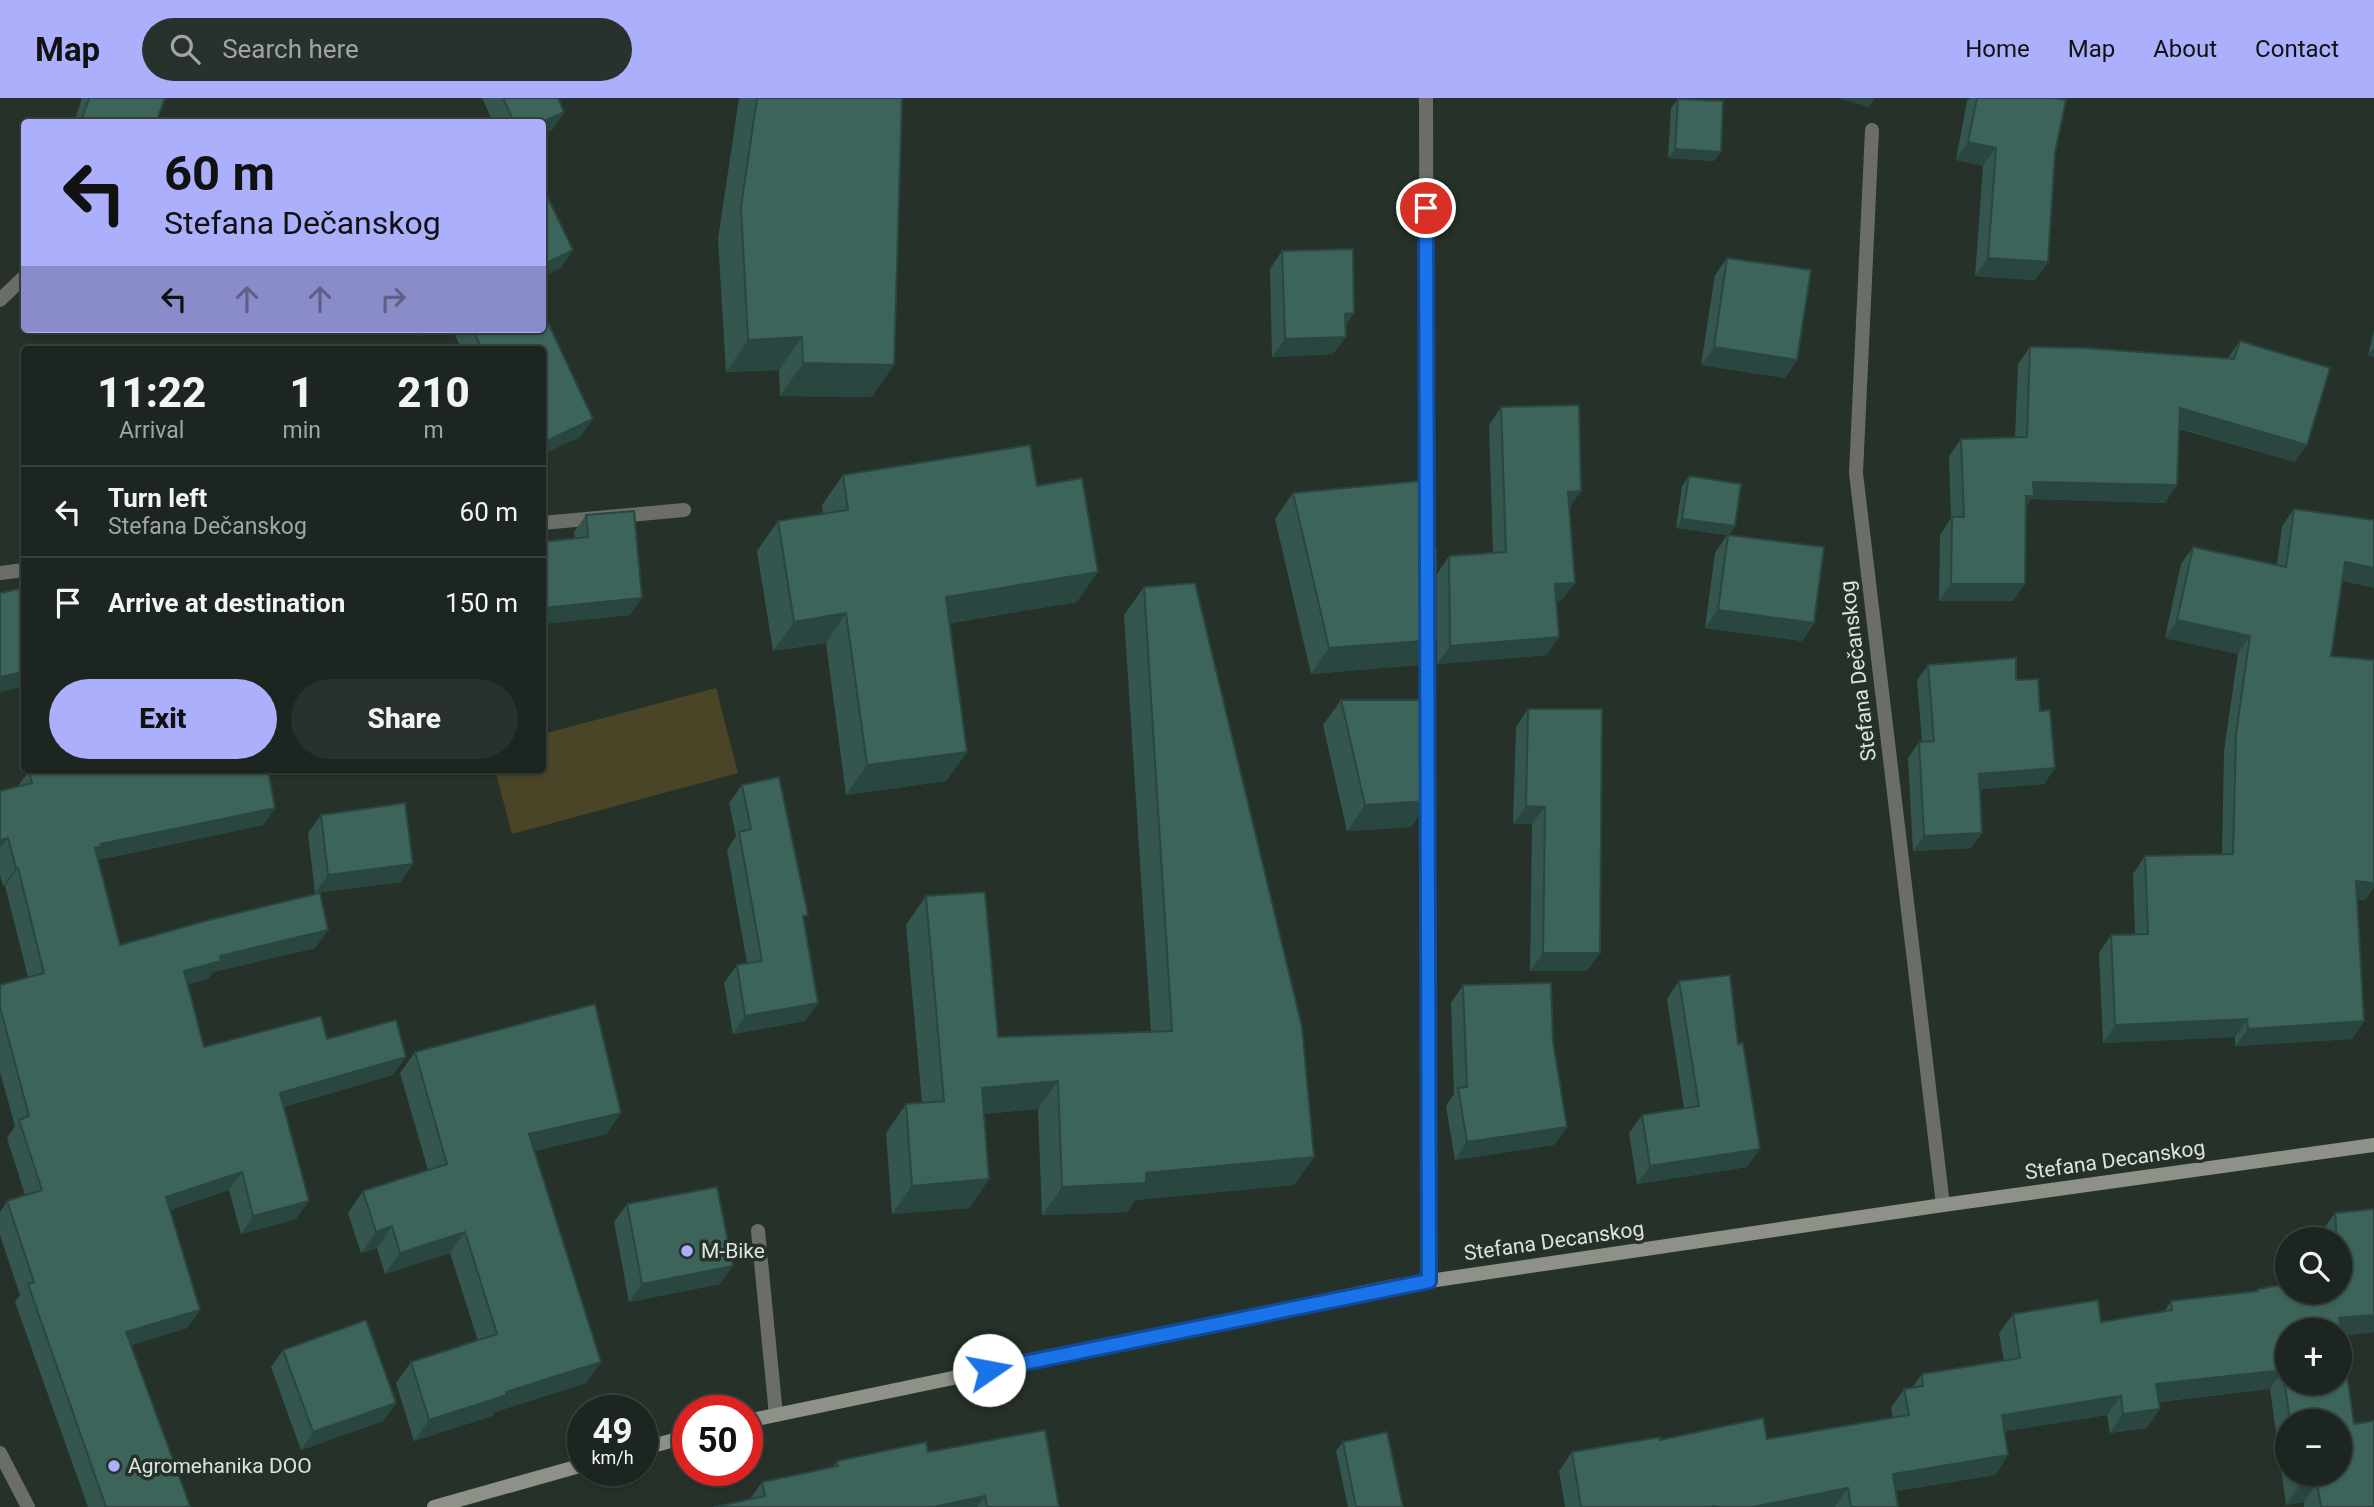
<!DOCTYPE html>
<meta charset="utf-8">
<style>
body{margin:0;font-family:Roboto,sans-serif;background:#29312c;color:#f1f3f6;height:100vh;display:flex;flex-direction:column;font-size:26px;white-space:nowrap}
*{box-sizing:border-box;margin:0}
p{font-size:23px;color:#a0a5a4}
.icon{flex:none;width:38px;height:38px;fill:none;stroke:currentColor;stroke-width:2;stroke-linecap:round;stroke-linejoin:round}
.map{position:relative;flex:1;overflow:hidden}
.details{position:absolute;left:21px;top:248px;width:525px;height:427px;display:flex;flex-direction:column;background:#1c251f;border-radius:7px;box-shadow:0 2px 5px #0004,0 0 0 2px #3a423d}
.details>*{flex:none}
.top-card{position:absolute;left:21px;top:21px;width:525px;height:214px;border-radius:7px;box-shadow:0 2px 5px #0004,0 0 0 2px #3a423d;background:#acaffb;color:#111;overflow:hidden}
.tools{position:absolute;left:2275px;top:1129px;display:grid;gap:14px}
.tools a{display:grid;place-items:center;width:77px;height:77px;border-radius:50%;background:#1c251f;box-shadow:0 2px 5px #0004,0 0 0 2px #3a423d;font-size:35px}
.speed{position:absolute;left:567px;top:1297px;display:flex;gap:14px;font-size:35px;font-weight:700;text-align:center}
.speed>*{display:grid;place-content:center;width:91px;height:91px;border-radius:50%;background:#1c251f;box-shadow:0 2px 5px #0004,0 0 0 2px #3a423d;line-height:1}
.speed small{font-size:18px;font-weight:400}
.speed .limit{border:10px solid #d22;background:#fff;color:#111}
.pin{position:absolute;display:grid;place-items:center;width:60px;height:60px;color:#fff;margin:-30px;border:4px solid #fff;border-radius:50%;box-shadow:0 2px 7px #0007}
.me{position:absolute;width:77px;margin:-38px;rotate:78deg;stroke-linejoin:round;filter:drop-shadow(0 0 5px #0008)}
.turn{display:flex;align-items:center;gap:24px;height:147px;padding:0 28px;font-size:32px}
.turn .icon{width:91px;height:91px;stroke-width:2.5}
.turn b{display:block;font-size:49px;line-height:60px}
.lanes{display:flex;align-items:center;height:66px;padding:0 28px;background:#0003;justify-content:center;gap:35px;direction:ltr}
.lanes .off{opacity:.35}
.eta{display:flex;justify-content:space-evenly;align-items:center;height:119px;text-align:center}
.eta b{font-size:42px;font-weight:800;line-height:49px}
.button{display:flex;gap:14px;margin-top:auto;padding:14px 28px}
.button a{flex:1;height:80px;border-radius:42px;background:#acaffb;color:#111;font-size:28px;font-weight:800;line-height:80px;text-align:center}
.button a+a{background:#29312c;color:#f1f3f6}
ul{padding:0;list-style:none}
li{display:flex;align-items:center;gap:21px;height:91px;padding:0 28px;border-top:2px solid #3a423d}
li div{flex:1}
li b{display:block;font-size:26px}
li em{font-style:normal}
header{display:flex;align-items:center;gap:42px;box-sizing:border-box;height:98px;padding:0 35px;background:#acaffb;color:#111}
header strong{font-size:33px}
nav{display:flex;gap:38px;margin-inline-start:auto;font-size:24px}
.search{width:490px;height:63px;background:#29312c;display:flex;align-items:center;gap:18px;box-sizing:border-box;padding:0 24px;border-radius:38px;color:#a0a5a4;font-size:26px}
.map>svg:first-child{display:block}
.green{fill:#4a4526}
.lines{fill:none;stroke-linecap:round;stroke-linejoin:round}
.service{stroke:#6b6d68;stroke-width:14}
.minor{stroke:#6b6d68;stroke-width:14}
.tertiary{stroke:#6b6d68;stroke-width:14}
.secondary{stroke:#8d9188;stroke-width:14}
.wall{fill:#34564e;fill-rule:evenodd}
.shaded-wall{fill:#2a4640}
.building{fill:#3c645b;stroke:#2a4640;stroke-width:2;fill-rule:evenodd}
.route-casing{stroke:#114b97;stroke-width:18}
.route{stroke:#1a73e8;stroke-width:12}
.poi-dot{fill:#acaffb;stroke:#263129;stroke-width:2.5}
.labels{text-anchor:middle;stroke-width:7;stroke-linejoin:round;paint-order:stroke}
.street-label{font-size:21px;fill:#dde3de;stroke:#263129}
.poi-label{font-size:21px;fill:#dde3de;stroke:#263129;text-anchor:start}
</style>
<header>
<strong>Map</strong>
<div class="search"><svg class="icon" aria-label="search" viewBox="0 0 24 24"><circle cx="10" cy="10" r="6"/><path d="M15 15l6 6"/></svg>Search here</div>
<nav><a>Home</a><a>Map</a><a>About</a><a>Contact</a></nav>
</header>
<div class="map">
<svg width="2374" height="1409" viewBox="0 0 2374 1409">
<rect width="100%" height="100%" fill="#263129"/>
<!-- green -->
<path class="green" d="M716 590 738 675 512 736 495 672H542L543 636Z"/>
<g class="lines">
<!-- service -->
<path class="service" d="M758 1133 776 1317"/>
<!-- minor -->
<g class="minor">
<path d="M1426 0 1427 471"/>
<path d="M1872 32 1856 375 1943 1107"/>
<path d="M0 202 24 179"/>
<path d="M542 425 684 412"/>
<path d="M0 475 24 472"/>
<path d="M1427 537 1428 657"/>
<path d="M1428 687 1429 1183"/>
</g>
<!-- tertiary -->
<path class="tertiary" d="M0 1355 28 1409"/>
<!-- secondary -->
<g class="secondary">
<path d="M747 1323 1389 1189 1943 1107 2374 1047"/>
<path d="M642 1351 688 1338"/>
<path d="M434 1409 583 1367"/>
</g>
</g>
<!-- wall -->
<g class="wall">
<path d="M82 0H165L156 24H74Z"/>
<path d="M482 0H558L564 14 552 32 542 36V24H493Z"/>
<path d="M739 0H902L872 299 780 298 779 272 726 274 718 141Z"/>
<path d="M1970 0H2053L2055 55 2048 164 2035 182 1975 178 1983 68 1956 62 1967 3Z"/>
<path d="M1678 1 1714 63 1668 60 1671 10Z"/>
<path d="M1282 153 1354 215 1346 227 1333 256 1272 259 1270 171Z"/>
<path d="M1727 160 1797 262 1785 280 1701 267 1715 177Z"/>
<path d="M418 231H436L421 238Z"/>
<path d="M452 231H542L580 339 542 252H462Z"/>
<path d="M2374 232V259L2368 257Z"/>
<path d="M2240 243 2295 364 2179 331 2165 405 2031 401 2026 409 2013 503H1939L1940 437 1951 420 1949 358 1961 341 2015 340 2018 266 2030 249 2227 261Z"/>
<path d="M1501 309 1581 393 1569 410 1562 502 1557 503 1547 557 1437 566V476L1449 458 1493 455 1489 327Z"/>
<path d="M843 377 1037 388 1077 504 950 525 967 654 946 683 846 697 826 545 773 553 757 453 778 423 823 416 822 407Z"/>
<path d="M1689 378 1735 428 1729 437 1814 525 1802 543 1705 530 1715 455 1727 437 1676 430 1682 388Z"/>
<path d="M1293 395 1422 453 1436 542 1418 567 1311 576 1275 421Z"/>
<path d="M2294 411 2342 483 2331 558 2374 562V789L2365 802 2357 801 2364 923 2352 941 2235 948V939L2103 945 2099 855 2111 837 2135 836 2133 776 2145 758 2222 756 2224 653 2238 556 2165 540 2181 466 2193 449 2277 467 2282 428Z"/>
<path d="M586 417 630 517 542 526V444L575 441 574 434Z"/>
<path d="M1144 489 1314 1059 1294 1087 1135 1102 1127 1114 1042 1117 1038 1011 984 1016 989 1081 969 1110 892 1116 886 1035 906 1006 922 1005 906 827 926 798 998 939 1151 934 1124 517Z"/>
<path d="M1928 567 2016 582 2040 613 2055 670 2044 686 1980 691 1982 735 1971 750 1913 753 1908 660 1919 644H1922L1917 582Z"/>
<path d="M1341 602 1429 703 1411 729 1347 733 1323 627Z"/>
<path d="M1528 611 1587 873H1530L1532 726H1513L1516 629Z"/>
<path d="M29 673 275 710 263 727 98 762 120 847 328 832 315 850 213 874 208 881 187 886 204 949 327 941 393 977 283 1009 296 1121 241 1136 229 1092 170 1112 200 1212 187 1230 131 1247 189 1409H88L15 1204 20 1197 0 1137V1114L7 1103 25 1097 7 1040 15 1028 0 974V887L28 879 5 788H3L0 777V693L18 688Z"/>
<path d="M742 687 804 823 818 905 805 923 733 936 724 885 737 867 747 865 727 752 736 738 729 705Z"/>
<path d="M321 717 401 784 315 795 308 735Z"/>
<path d="M1679 883 1747 1069 1637 1086 1629 1035 1642 1017 1684 1010 1667 901Z"/>
<path d="M1463 887 1553 944 1567 1029 1554 1047 1455 1062 1446 1008 1454 996 1451 905Z"/>
<path d="M415 954 621 1015 606 1036 534 1053 601 1264 586 1285 495 1314 492 1318 414 1343 396 1285 411 1264 478 1243 450 1155 385 1176 377 1150 361 1155 348 1115 363 1093 428 1072 400 975Z"/>
<path d="M627 1106 720 1186 629 1204 614 1124Z"/>
<path d="M2335 1115 2374 1234 2341 1238 2354 1326 2374 1409H2304V1404L2286 1407 2270 1291 2159 1304 2147 1330 2110 1335 2107 1317 2004 1333 2008 1357 1995 1377 1896 1393 1898 1409H1565L1559 1373 1572 1354 1660 1342 1767 1341 1893 1320 1891 1310 1904 1291 1912 1290 1922 1276 2004 1263 1999 1235 2013 1216 2101 1224 2164 1214 2171 1203 2256 1193 2258 1191 2340 1194V1141H2322L2321 1134ZM2287 1323H2340V1376H2287Z"/>
<path d="M283 1252 396 1305 383 1323 301 1352 271 1269Z"/>
<path d="M1343 1344 1403 1409H1348L1336 1353Z"/>
<path d="M928 1354 1059 1409H714L750 1401 762 1384 833 1369 837 1363Z"/>
</g>
<!-- shaded-wall -->
<g class="shaded-wall">
<path d="M1838 0H1875L1869 9Z"/>
<path d="M564 14 552 32 542 36V24Z"/>
<path d="M1968 44 1996 50 1983 68 1956 62Z"/>
<path d="M1675 51 1721 54 1714 63 1668 60Z"/>
<path d="M573 152 561 170 542 179V167Z"/>
<path d="M1988 160 2048 164 2035 182 1975 178Z"/>
<path d="M1354 215 1342 233 1345 216Z"/>
<path d="M426 231H436L421 238Z"/>
<path d="M802 239 779 272 726 274 748 242Z"/>
<path d="M1346 239 1333 256 1272 259 1285 241Z"/>
<path d="M1714 249 1797 262 1785 280 1701 267Z"/>
<path d="M2374 250V259L2368 257Z"/>
<path d="M803 265 894 267 872 299 780 298Z"/>
<path d="M2180 310 2307 347 2295 364 2168 327Z"/>
<path d="M593 321 580 339 542 357V345Z"/>
<path d="M2033 384 2177 387 2165 405 2031 401 2021 415H2014Z"/>
<path d="M1581 393 1568 411V394Z"/>
<path d="M1682 421 1735 428 1729 437 1676 430Z"/>
<path d="M2345 464 2374 470V490L2333 481Z"/>
<path d="M1098 474 1077 504 926 528 946 499Z"/>
<path d="M1575 485 1562 502 1543 504 1555 486Z"/>
<path d="M1951 486H2025L2013 503H1939Z"/>
<path d="M642 500 630 517 542 526V510Z"/>
<path d="M1718 512 1814 525 1802 543 1705 530Z"/>
<path d="M846 515 826 545 773 553 794 524Z"/>
<path d="M2177 522 2250 538 2238 556 2165 540Z"/>
<path d="M1559 539 1547 557 1437 566 1450 548Z"/>
<path d="M1436 542 1418 567 1311 576 1329 550Z"/>
<path d="M24 574V589L0 594V579Z"/>
<path d="M967 654 946 683 846 697 867 667Z"/>
<path d="M2055 670 2044 686 1968 692 1979 676Z"/>
<path d="M1429 703 1411 729 1347 733 1365 707Z"/>
<path d="M1526 708 1545 709 1532 726H1513Z"/>
<path d="M275 710 263 727 91 763 95 750 101 746Z"/>
<path d="M1982 735 1971 750 1913 753 1924 738Z"/>
<path d="M8 740 0 750V742Z"/>
<path d="M413 766 401 784 315 795 328 777Z"/>
<path d="M16 770H18L5 788H3Z"/>
<path d="M2356 783 2374 785V789L2365 802 2344 800Z"/>
<path d="M328 832 315 850 213 874 208 881 171 891 184 873 220 858Z"/>
<path d="M1543 855H1600L1587 873H1530Z"/>
<path d="M818 905 805 923 733 936 745 918Z"/>
<path d="M2247 921 2235 939 2103 945 2115 927Z"/>
<path d="M2364 923 2352 941 2235 948 2248 931Z"/>
<path d="M406 959 393 977 267 1013 280 995Z"/>
<path d="M1058 983 1038 1011 963 1018 982 990Z"/>
<path d="M621 1015 606 1036 514 1058 529 1036Z"/>
<path d="M1567 1029 1554 1047 1455 1062 1467 1044Z"/>
<path d="M1760 1051 1747 1069 1637 1086 1650 1068Z"/>
<path d="M1314 1059 1294 1087 1135 1102 1127 1114 1042 1117 1062 1089 1146 1075Z"/>
<path d="M242 1074 229 1092 154 1117 166 1099Z"/>
<path d="M989 1081 969 1110 892 1116 912 1088Z"/>
<path d="M309 1103 296 1121 241 1136 253 1118Z"/>
<path d="M392 1128 377 1150 361 1155 376 1134Z"/>
<path d="M465 1134 450 1155 385 1176 400 1155Z"/>
<path d="M733 1168 720 1186 629 1204 642 1186Z"/>
<path d="M200 1212 187 1230 114 1252 126 1234Z"/>
<path d="M2374 1217V1234L2340 1238 2339 1220Z"/>
<path d="M601 1264 586 1285 495 1314 492 1318 414 1343 429 1322 506 1294Z"/>
<path d="M2283 1272 2270 1291 2143 1305 2156 1286Z"/>
<path d="M2121 1298 2107 1317 1988 1336 2002 1317Z"/>
<path d="M396 1305 383 1323 301 1352 313 1334Z"/>
<path d="M2160 1311 2147 1330 2110 1335 2123 1316Z"/>
<path d="M2008 1357 1995 1377 1880 1395 1893 1376Z"/>
<path d="M2317 1385 2304 1404 2286 1407 2299 1388Z"/>
<path d="M1848 1390 1835 1409H1753Z"/>
<path d="M985 1398 977 1409H933Z"/>
</g>
<!-- building -->
<g class="building">
<path d="M89 0H165L156 24H81Z"/>
<path d="M503 0H558L564 14 542 24H514Z"/>
<path d="M757 0H902L894 267 803 265 802 239 748 242 741 109Z"/>
<path d="M1977 0H2053L2066 2 2055 55 2048 164 1988 160 1996 50 1968 44Z"/>
<path d="M1678 1 1723 3 1721 54 1675 51Z"/>
<path d="M546 96 573 152 542 167V98Z"/>
<path d="M1353 151 1354 215 1345 216 1346 239 1285 241 1282 153Z"/>
<path d="M1727 160 1811 172 1797 262 1714 249Z"/>
<path d="M542 212 593 321 542 345V252H482L473 231H542Z"/>
<path d="M2240 243 2330 270 2307 347 2180 310 2177 387 2033 384 2034 398H2026L2025 486H1951L1952 419H1964L1961 341 2027 339 2030 249 2085 250 2234 261Z"/>
<path d="M1579 307 1581 393 1568 394 1575 485 1555 486 1559 539 1450 548 1449 458 1506 454 1501 309Z"/>
<path d="M1030 347 1037 388 1082 380 1098 474 946 499 967 654 867 667 846 515 794 524 778 423 848 412 843 377Z"/>
<path d="M1689 378 1741 386 1735 428 1682 421Z"/>
<path d="M1420 383 1422 453 1436 452V542L1329 550 1293 395Z"/>
<path d="M2294 411 2374 422V470L2345 464 2331 558 2374 562V785L2356 783 2364 923 2248 931 2247 921 2115 927 2111 837 2148 836 2145 758 2233 756 2236 636 2250 538 2177 522 2193 449 2286 469Z"/>
<path d="M634 413 642 500 542 510V444L588 439 586 417Z"/>
<path d="M1728 437 1824 449 1814 525 1718 512Z"/>
<path d="M1195 485 1302 929 1314 1059 1146 1075V1085L1062 1089 1058 983 982 990 989 1081 912 1088 906 1006 944 1003 926 798 985 794 998 939 1172 933 1144 489Z"/>
<path d="M24 490V574L0 579V495Z"/>
<path d="M2016 560V582L2038 581 2040 613 2050 612 2055 670 1979 676 1982 735 1924 738 1919 644 1934 643 1928 567Z"/>
<path d="M1341 602H1426L1429 703 1365 707Z"/>
<path d="M1528 611H1602L1600 855H1543L1545 709 1526 708Z"/>
<path d="M32 672H268L275 710 101 746 102 748 95 750 120 847 209 822 320 795 328 832 220 858 221 863 184 873 204 949 321 918 327 941 396 922 406 959 280 995 309 1103 253 1118 242 1074 166 1099 200 1212 126 1234 190 1408 186 1409H106L28 1186 34 1184 7 1103 42 1092 19 1022 29 1018 0 909V887L44 875 18 770H16L8 740 0 742V693L32 685 29 673Z"/>
<path d="M779 679 808 817 803 818 818 905 745 918 737 867 762 863 739 734 751 731 742 687Z"/>
<path d="M405 705 413 766 328 777 321 717Z"/>
<path d="M1730 877 1738 946 1743 945 1760 1051 1650 1068 1642 1017 1699 1008 1679 883Z"/>
<path d="M1551 885 1553 944 1567 1029 1467 1044 1458 990 1467 989 1463 887Z"/>
<path d="M595 906 621 1015 529 1036 601 1264 506 1294 507 1297 429 1322 411 1264 497 1236 465 1134 400 1155 392 1128 376 1134 363 1093 447 1066 415 954Z"/>
<path d="M717 1089 733 1168 642 1186 627 1106Z"/>
<path d="M2374 1111V1217L2339 1220 2354 1326 2374 1323V1409H2321L2317 1385 2299 1388 2298 1376H2340V1323H2290L2283 1272 2156 1286 2160 1311 2123 1316 2121 1298 2002 1317 2008 1357 1893 1376 1898 1409H1851L1848 1390 1753 1409H1716L1715 1408 1708 1409H1581L1572 1354 1660 1339V1342L1763 1320 1767 1341 1909 1317 1904 1291 1923 1288 1922 1276 2020 1260 2013 1216 2098 1202 2101 1224 2172 1212 2171 1203 2258 1193V1191L2287 1186V1194H2340V1178H2341L2340 1141H2337L2335 1115ZM2287 1232H2340V1284H2287Z"/>
<path d="M366 1222 396 1305 313 1334 283 1252Z"/>
<path d="M1045 1332 1059 1409H987L985 1398 933 1409H714L765 1398 762 1384 838 1368 837 1363 926 1344 928 1354Z"/>
<path d="M1387 1334 1403 1409H1356L1343 1344Z"/>
</g>
<g class="lines">
<!-- route casing -->
<g class="route-casing">
<path id="route" d="M989 1272 1429 1183 1426 110"/>
</g>
<!-- route -->
<use href="#route" class="route"/>
</g>
<!-- markers -->
<g class="poi-dot">
<circle cx="687" cy="1153" r="7"/>
<circle cx="114" cy="1368" r="7"/>
</g>
<g class="labels">
<!-- street labels -->
<g class="street-label">
<text transform="translate(1858 573) rotate(-97)" y="7">Stefana Dečanskog</text>
<text transform="translate(2115 1062) rotate(-8)" y="7">Stefana Decanskog</text>
<text transform="translate(1554 1143) rotate(-8)" y="7">Stefana Decanskog</text>
</g>
<!-- poi labels -->
<g class="poi-label">
<text x="701" y="1160">M-Bike</text>
<text x="128" y="1375">Agromehanika DOO</text>
</g>
</g>
</svg>
<div class="tools">
<a><svg class="icon" aria-label="search" viewBox="0 0 24 24"><circle cx="10" cy="10" r="6"/><path d="M15 15l6 6"/></svg></a>
<a>+</a>
<a>−</a>
</div>
<div class="speed"><div>49<small>km/h</small></div><div class="limit">50</div></div>
<div class="pin" style="left:1426px;top:110px;background:#d93025"><svg class="icon" aria-label="arrive" viewBox="0 0 24 24"><path d="M6 21V4h12l-3 4 3 4H6"/></svg></div>
<svg class="me" style="left:989px;top:1272px" viewBox="-20 -20 40 40"><circle r="19" fill="#fff"/><path d="M0-13L10 11 0 6-10 11z" fill="#1a73e8"/></svg>
<div class="top-card">
<div class="turn"><svg class="icon" aria-label="left" viewBox="0 0 24 24"><path d="M17 20v-9H6M10 6l-5 5 5 5"/></svg><div><b>60 m</b>Stefana Dečanskog</div></div>
<div class="lanes"><svg class="icon" aria-label="left" viewBox="0 0 24 24"><path d="M17 20v-9H6M10 6l-5 5 5 5"/></svg><svg class="icon off" aria-label="ahead" viewBox="0 0 24 24"><path d="M12 20V5M6 11l6-6 6 6"/></svg><svg class="icon off" aria-label="ahead" viewBox="0 0 24 24"><path d="M12 20V5M6 11l6-6 6 6"/></svg><svg class="icon off" aria-label="right" viewBox="0 0 24 24"><path d="M7 20v-9h11M14 6l5 5-5 5"/></svg></div>
</div>
<section class="details">
<div class="eta">
<div><b>11:22</b><p>Arrival</p></div>
<div><b>1</b><p>min</p></div>
<div><b>210</b><p>m</p></div>
</div>
<ul>
<li><svg class="icon" aria-label="left" viewBox="0 0 24 24"><path d="M17 20v-9H6M10 6l-5 5 5 5"/></svg><div><b>Turn left</b><p>Stefana Dečanskog</p></div><em>60 m</em></li>
<li><svg class="icon" aria-label="arrive" viewBox="0 0 24 24"><path d="M6 21V4h12l-3 4 3 4H6"/></svg><div><b>Arrive at destination</b></div><em>150 m</em></li>
</ul>
<div class="button"><a>Exit</a><a>Share</a></div>
</section>
</div>
